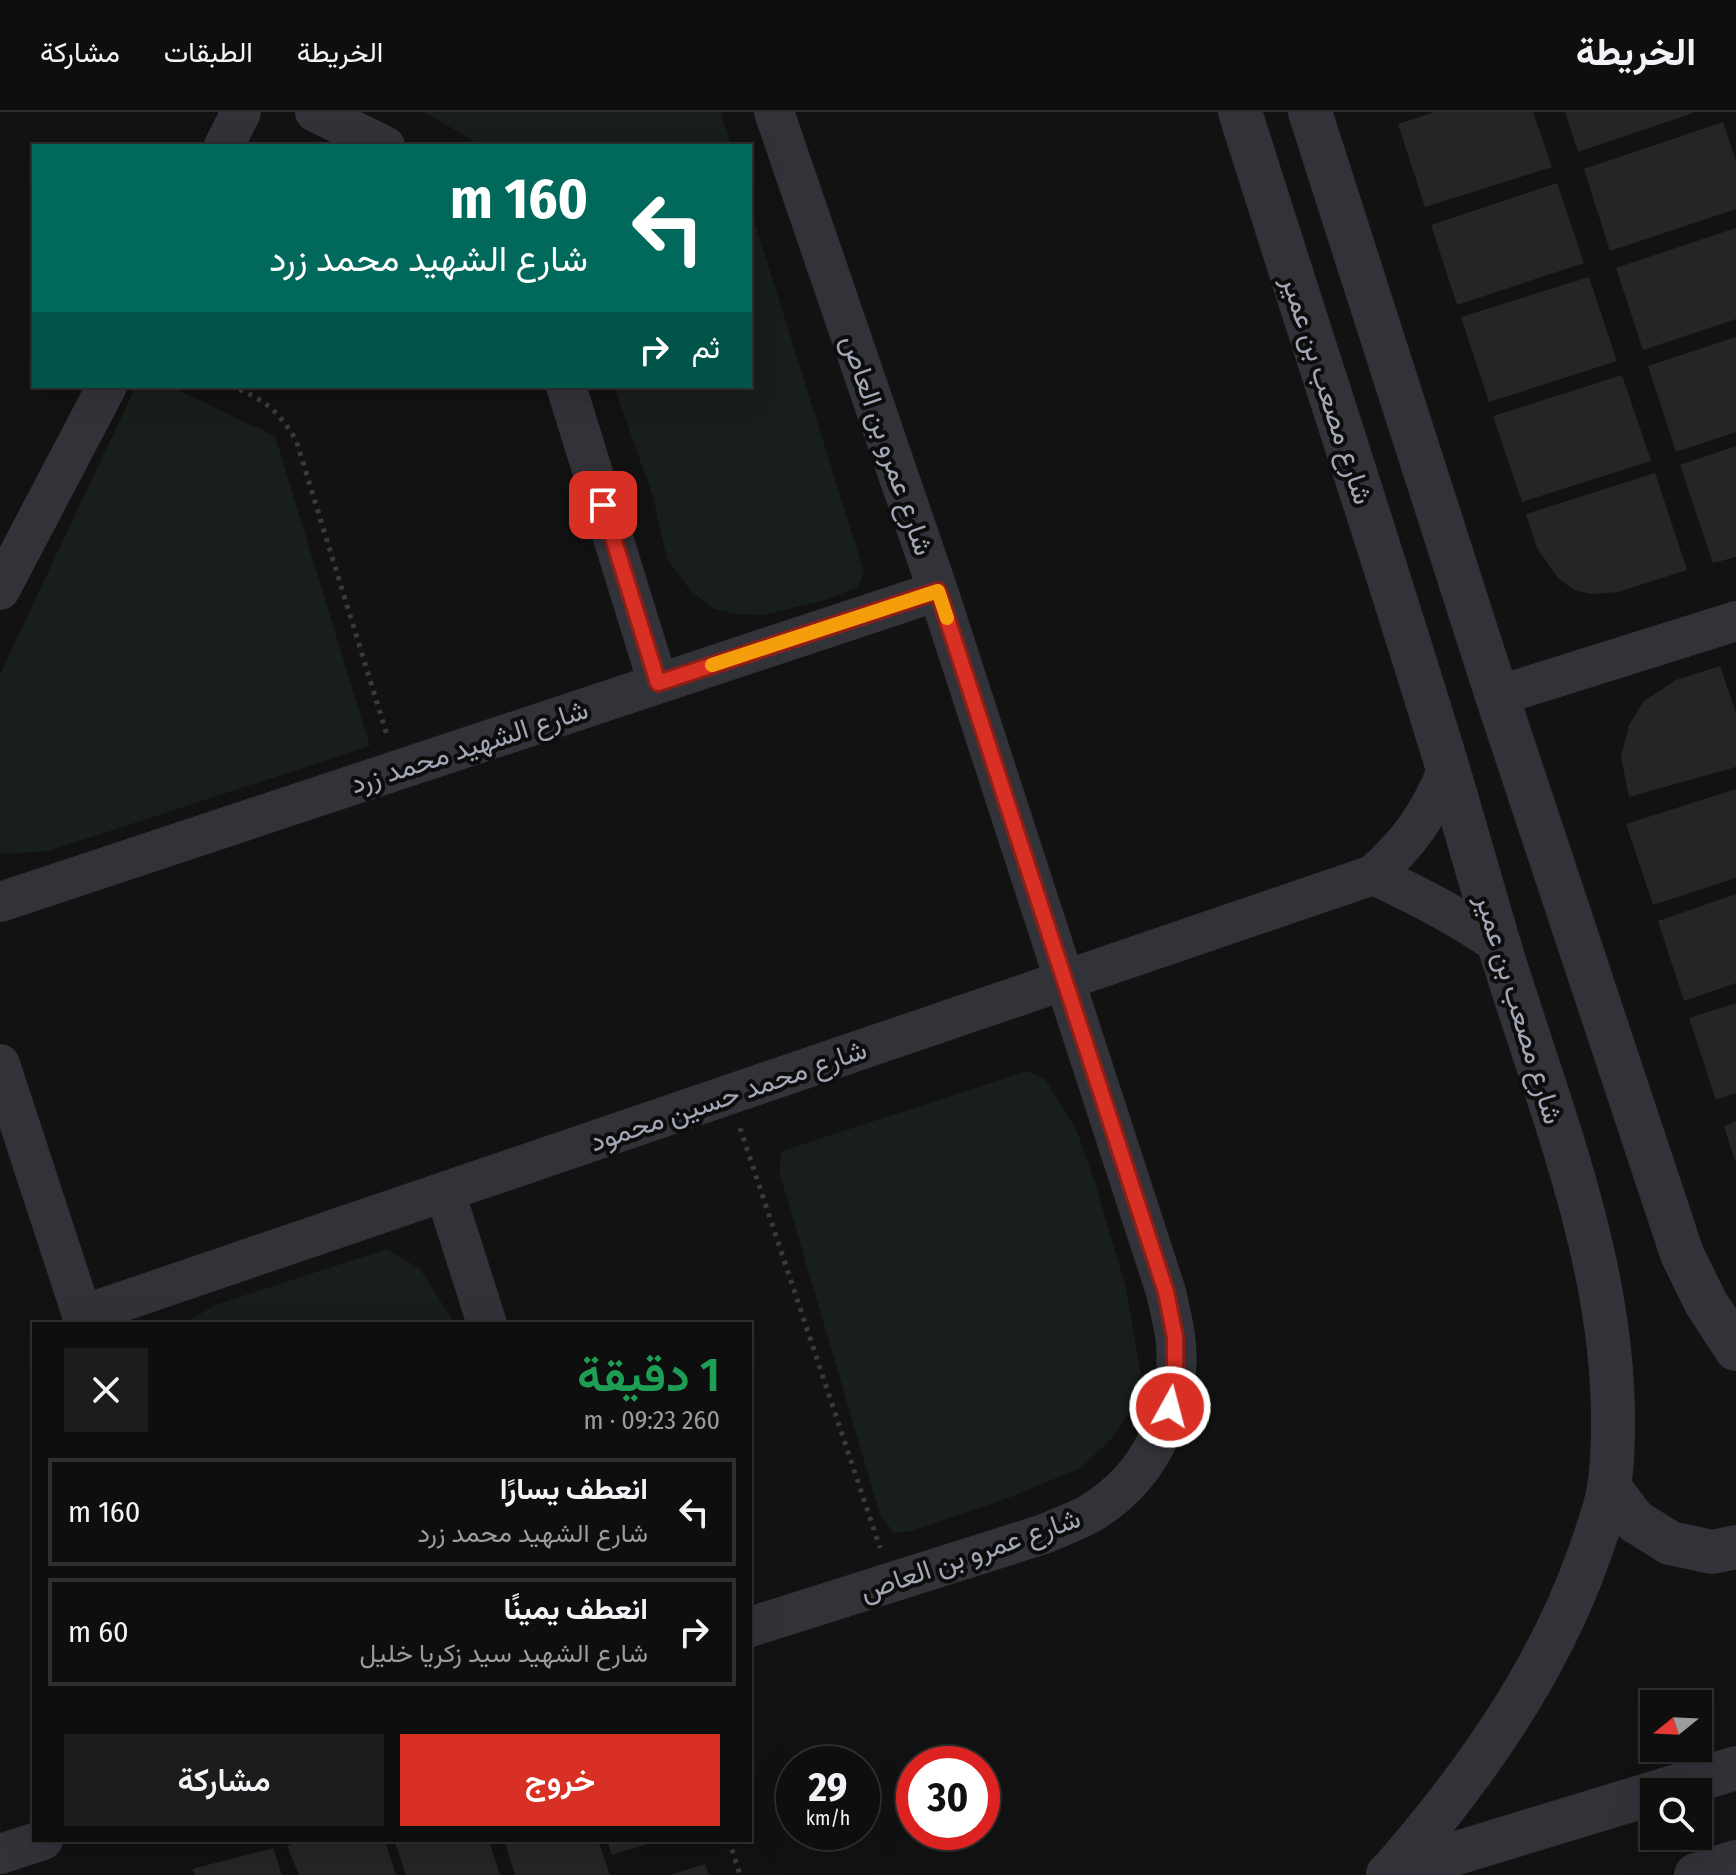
<!DOCTYPE html>
<html lang="ar">
<meta charset="utf-8">
<style>
body{margin:0;font-family:"Fira Sans Condensed",Vazirmatn,sans-serif;background:#1c1c1c;color:#f1f3f6;direction:rtl;height:100vh;display:flex;flex-direction:column;font-size:30px;white-space:nowrap}
*{box-sizing:border-box;margin:0}
p{font-size:26px;color:#9b9c9e}
.icon{flex:none;width:44px;height:44px;fill:none;stroke:currentColor;stroke-width:2;stroke-linecap:round;stroke-linejoin:round}
.map{position:relative;flex:1;overflow:hidden;direction:ltr}
.side{position:absolute;left:32px;top:1210px;width:720px;height:520px;display:flex;flex-direction:column;background:#0e0e0e;border-radius:0px;box-shadow:0 8px 32px #0002,0 0 0 2px #2e2e2e;direction:rtl}
.side>*{flex:none}
.guide{position:absolute;left:32px;top:32px;width:720px;height:244px;border-radius:0px;box-shadow:0 8px 32px #0002,0 0 0 2px #2e2e2e;direction:rtl;background:#00695c;color:#fff;overflow:hidden}
.needle{width:52px;rotate:252deg}
.tools{position:absolute;left:1640px;top:1578px;display:grid;gap:16px}
.tools a{display:grid;place-items:center;width:72px;height:72px;border-radius:0px;background:#0e0e0e;box-shadow:0 8px 32px #0002,0 0 0 2px #2e2e2e;font-size:40px}
.speed{position:absolute;left:776px;top:1634px;display:flex;gap:16px;font-size:40px;font-weight:700;text-align:center}
.speed>*{display:grid;place-content:center;width:104px;height:104px;border-radius:50%;background:#0e0e0e;box-shadow:0 8px 32px #0002,0 0 0 2px #2e2e2e;line-height:1}
.speed small{font-size:20px;font-weight:400}
.speed .limit{border:12px solid #d22;background:#fff;color:#111}
.pin{position:absolute;display:grid;place-items:center;width:68px;height:68px;color:#fff;margin:-34px;border-radius:16px;box-shadow:0 4px 12px #0006}
.me{position:absolute;width:88px;margin:-44px;rotate:7deg;stroke-linejoin:round;filter:drop-shadow(0 0 6px #0008)}
.turn{display:flex;align-items:center;gap:28px;height:168px;padding:0 32px;font-size:36px}
.turn .icon{width:104px;height:104px;stroke-width:2.5}
.turn b{display:block;font-size:56px;line-height:68px}
.then{display:flex;align-items:center;height:76px;padding:0 32px;background:#0003;gap:16px;font-size:30px}
.round{display:grid;place-items:center;flex:none;width:84px;height:84px;border-radius:0px;background:#1c1c1c}
.overview{display:flex;align-items:center;justify-content:space-between;height:136px;padding:0 32px}
h1{font-size:48px;font-weight:600;line-height:60px;color:#1e9e55}
.cta{display:flex;gap:16px;margin-top:auto;padding:16px 32px}
.cta a{flex:1;height:92px;border-radius:0px;background:#d93025;color:#fff;font-size:32px;font-weight:600;line-height:92px;text-align:center}
.cta a+a{background:#1c1c1c;color:#f1f3f6}
ul{padding:0;list-style:none}
li{display:flex;align-items:center;gap:24px;height:108px;margin:0 16px 12px;padding:0 16px;border:4px solid #2e2e2e;border-radius:0px}
li div{flex:1}
li b{display:block;font-size:30px}
li em{font-style:normal}
header{display:flex;align-items:center;gap:48px;box-sizing:border-box;height:112px;padding:0 40px;background:#0e0e0e;border-bottom:2px solid #2e2e2e}
header strong{font-size:38px}
nav{display:flex;gap:44px;margin-inline-start:auto;font-size:28px}
.map>svg:first-child{display:block}
.green{fill:#181e19}
.building{fill:#252527}
.lines{fill:none;stroke-linecap:round;stroke-linejoin:round}
.path{stroke:#383a40;stroke-width:5;stroke-dasharray:4 6;stroke-linecap:butt}
.minor{stroke:#323339;stroke-width:40}
.tertiary{stroke:#323339;stroke-width:44}
.route-casing{stroke:#8d1f18;stroke-width:20}
.route{stroke:#d93025;stroke-width:14}
.slow{stroke:#f59e0b;stroke-width:14}
.labels{text-anchor:middle;stroke-width:8;stroke-linejoin:round;paint-order:stroke}
.street-label{font-size:28px;fill:#a2a6b5;stroke:#0d0d0e}
</style>
<header>
<strong>الخريطة</strong>
<nav><a>الخريطة</a><a>الطبقات</a><a>مشاركة</a></nav>
</header>
<div class="map">
<svg width="1736" height="1763" viewBox="0 0 1736 1763">
<rect width="100%" height="100%" fill="#121213"/>
<!-- green -->
<g class="green">
<path d="M424 0H721L731 34H482Z"/>
<path d="M750 95 864 460 858 475 825 488 764 503 735 502 712 496 690 478 667 447 653 385 614 274H750Z"/>
<path d="M136 274H169L275 324 370 634 49 739 3 742 0 740V562Z"/>
<path d="M1027 959 1045 967 1077 1019 1096 1074 1126 1176 1142 1269 1131 1298 1112 1326 1081 1356 1013 1384 912 1419 894 1421 880 1403 779 1059 782 1039Z"/>
<path d="M387 1137 420 1157 455 1212H184L215 1193Z"/>
</g>
<!-- building -->
<g class="building">
<path d="M1435 0H1533L1552 55 1425 95 1398 12Z"/>
<path d="M1565 0H1693V1L1578 40Z"/>
<path d="M1723 10 1736 49V97L1610 139 1584 57Z"/>
<path d="M1557 71 1584 151 1457 193 1431 113Z"/>
<path d="M1736 116V207L1643 238 1616 156Z"/>
<path d="M1589 165 1617 249 1489 290 1461 205Z"/>
<path d="M1736 225V320L1676 340 1648 254Z"/>
<path d="M1622 263 1651 349 1522 390 1493 304Z"/>
<path d="M1736 334V445L1713 451 1680 353Z"/>
<path d="M1655 361 1687 458 1618 480 1591 482 1574 478 1559 467 1537 436 1526 402Z"/>
<path d="M1720 554 1736 601V655L1629 685 1621 645 1629 613 1644 589 1676 568Z"/>
<path d="M1736 677V766L1653 793 1626 712Z"/>
<path d="M1736 782V871L1684 889 1658 809Z"/>
<path d="M1736 891V981L1716 988 1689 906Z"/>
<path d="M1736 1009V1049H1735L1724 1014Z"/>
<path d="M306 1728H385L396 1763H299L287 1734Z"/>
<path d="M394 1728H489L500 1763H406Z"/>
<path d="M504 1728H598L610 1763H515Z"/>
<path d="M607 1728H656V1729L612 1743Z"/>
<path d="M273 1736 282 1763H195L192 1757Z"/>
<path d="M705 1752 709 1763H673V1762Z"/>
</g>
<g class="lines">
<!-- path -->
<g class="path">
<path d="M230 274C264 287 277 297 296 328L387 623"/>
<path d="M740 1016 880 1436"/>
<path d="M729 1728 740 1763"/>
</g>
<!-- minor -->
<g class="minor">
<path d="M315 0 385 34"/>
<path d="M224 34 241 0"/>
<path d="M566 274 658 571"/>
<path d="M0 478 107 274"/>
<path d="M1497 584 1736 509"/>
<path d="M1373 763C1418 783 1459 805 1500 833"/>
<path d="M0 790 938 479"/>
<path d="M0 952 85 1212"/>
<path d="M445 1080 487 1212"/>
<path d="M83 1203 1373 763C1410 730 1428 704 1448 657"/>
<path d="M750 1515 1044 1422C1059 1415 1075 1410 1089 1402 1152 1365 1184 1294 1175 1223 1173 1209 1169 1194 1166 1180L938 479 774 0"/>
<path d="M0 1742 43 1728"/>
</g>
<!-- tertiary -->
<g class="tertiary">
<path d="M1240 0C1309 219 1381 437 1448 657 1465 714 1481 772 1498 829 1551 1005 1630 1182 1610 1370 1607 1394 1597 1420 1589 1443 1547 1562 1472 1667 1390 1761"/>
<path d="M1310 0 1497 584 1682 1142 1706 1191 1736 1237"/>
<path d="M1609 1375 1635 1409 1670 1431 1712 1440 1736 1435"/>
<path d="M1657 1680 1736 1656"/>
<path d="M1388 1762 1654 1681"/>
<path d="M1696 1763 1736 1750"/>
</g>
</g>
<g class="lines">
<!-- route casing -->
<g class="route-casing">
<path id="route" d="M603 393 658 571 938 479 1166 1180 1175 1225V1262L1170 1295"/>
</g>
<!-- route -->
<use href="#route" class="route"/>
<!-- slow -->
<path class="slow" d="M712 553 938 479 947 506"/>
</g>
<g class="labels">
<!-- street labels -->
<g class="street-label">
<text transform="translate(1328 278) rotate(72)" y="10">شارع مصعب بن عمير</text>
<text transform="translate(888 333) rotate(71)" y="10">شارع عمرو بن العاص</text>
<text transform="translate(469 634) rotate(-18)" y="10">شارع الشهيد محمد زرد</text>
<text transform="translate(1520 897) rotate(73)" y="10">شارع مصعب بن عمير</text>
<text transform="translate(728 983) rotate(-19)" y="10">شارع محمد حسين محمود</text>
<text transform="translate(970 1442) rotate(-19)" y="10">شارع عمرو بن العاص</text>
</g>
</g>
</svg>
<div class="tools">
<a><svg class="needle" viewBox="-14 -14 28 28"><path d="M0-13l5 13h-10z" fill="#e53935"/><path d="M0 13l5-13h-10z" fill="#9b9c9e"/></svg></a>
<a><svg class="icon" aria-label="search" viewBox="0 0 24 24"><circle cx="10" cy="10" r="6"/><path d="M15 15l6 6"/></svg></a>
</div>
<div class="speed"><div>29<small>km/h</small></div><div class="limit">30</div></div>
<div class="pin" style="left:603px;top:393px;background:#d93025"><svg class="icon" aria-label="arrive" viewBox="0 0 24 24"><path d="M6 21V4h12l-3 4 3 4H6"/></svg></div>
<svg class="me" style="left:1170px;top:1295px" viewBox="-20 -20 40 40"><circle r="17" fill="#d93025" stroke="#fff" stroke-width="3"/><path d="M0-11L8 9 0 5-8 9z" fill="#fff"/></svg>
<div class="guide">
<div class="turn"><svg class="icon" aria-label="left" viewBox="0 0 24 24"><path d="M17 20v-9H6M10 6l-5 5 5 5"/></svg><div><b>160 m</b>شارع الشهيد محمد زرد</div></div>
<div class="then">ثم<svg class="icon" aria-label="right" viewBox="0 0 24 24"><path d="M7 20v-9h11M14 6l5 5-5 5"/></svg></div>
</div>
<section class="side">
<div class="overview"><div><h1>1 دقيقة</h1><p>260 m · 09:23</p></div><a class="round"><svg class="icon" aria-label="close" viewBox="0 0 24 24"><path d="M6 6l12 12M18 6L6 18"/></svg></a></div>
<ul>
<li><svg class="icon" aria-label="left" viewBox="0 0 24 24"><path d="M17 20v-9H6M10 6l-5 5 5 5"/></svg><div><b>انعطف يسارًا</b><p>شارع الشهيد محمد زرد</p></div><em>160 m</em></li>
<li><svg class="icon" aria-label="right" viewBox="0 0 24 24"><path d="M7 20v-9h11M14 6l5 5-5 5"/></svg><div><b>انعطف يمينًا</b><p>شارع الشهيد سيد زكريا خليل</p></div><em>60 m</em></li>
</ul>
<div class="cta"><a>خروج</a><a>مشاركة</a></div>
</section>
</div>
